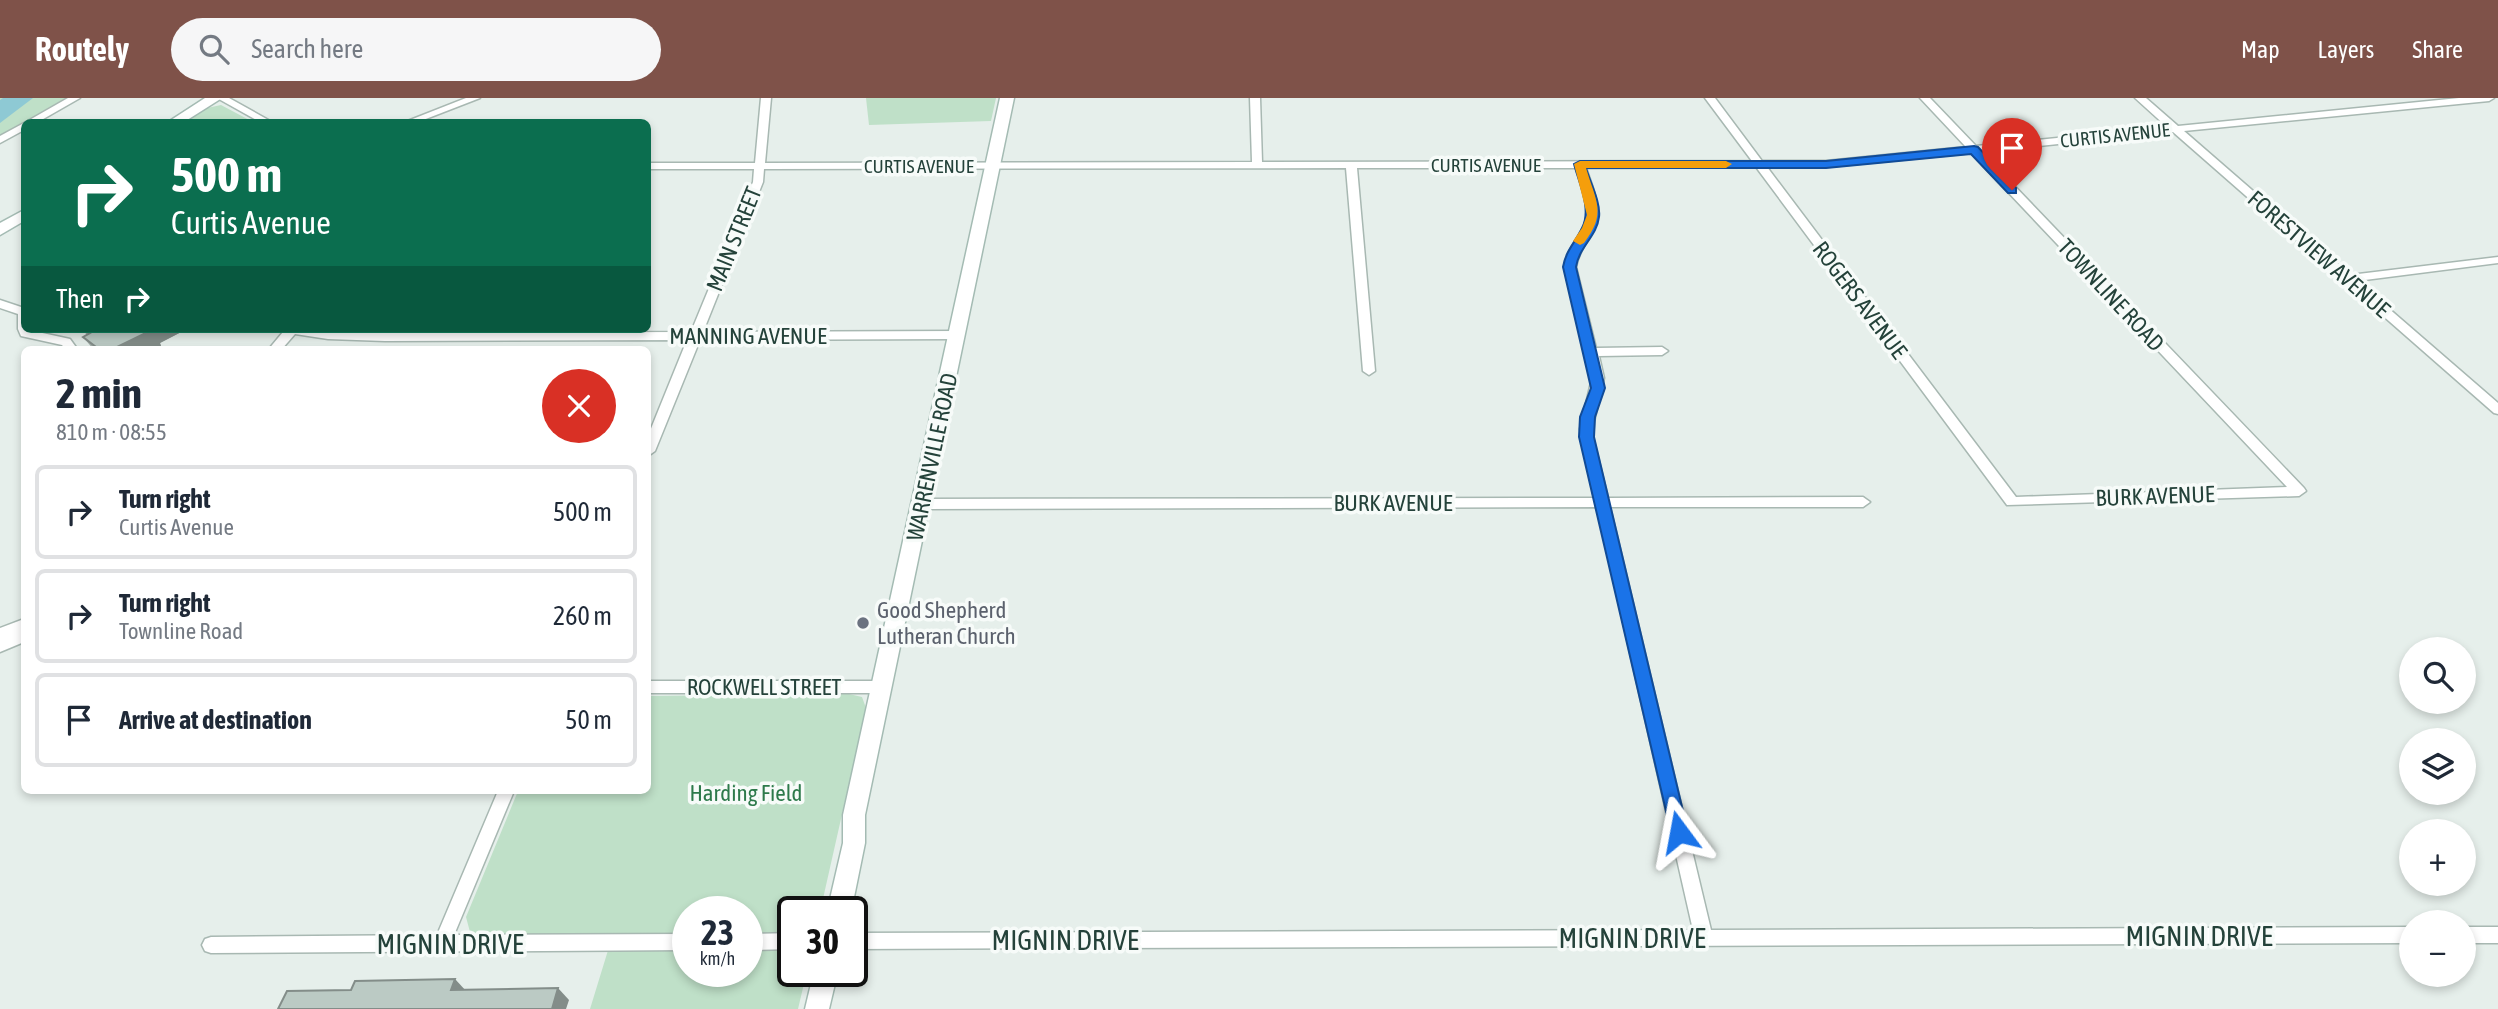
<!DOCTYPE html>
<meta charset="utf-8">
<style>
body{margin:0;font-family:"Asap Condensed",sans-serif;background:#f6f6f7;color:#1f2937;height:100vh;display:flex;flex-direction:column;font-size:26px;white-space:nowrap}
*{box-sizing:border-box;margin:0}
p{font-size:23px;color:#747a83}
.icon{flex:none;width:38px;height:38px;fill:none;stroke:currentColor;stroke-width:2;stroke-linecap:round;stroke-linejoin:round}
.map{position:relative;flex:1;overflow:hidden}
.panel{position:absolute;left:21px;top:248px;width:630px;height:448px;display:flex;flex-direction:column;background:#fff;border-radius:10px;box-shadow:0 4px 10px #0003}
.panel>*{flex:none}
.top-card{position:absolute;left:21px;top:21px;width:630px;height:214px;border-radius:10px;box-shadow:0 4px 10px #0003;background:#0b6e4f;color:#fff;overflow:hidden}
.fabs{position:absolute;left:2399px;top:539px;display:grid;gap:14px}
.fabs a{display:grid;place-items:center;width:77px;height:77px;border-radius:50%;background:#fff;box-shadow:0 4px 10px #0003;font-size:35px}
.speed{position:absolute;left:672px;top:798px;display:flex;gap:14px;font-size:35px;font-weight:700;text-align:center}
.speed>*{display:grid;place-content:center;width:91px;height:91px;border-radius:50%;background:#fff;box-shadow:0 4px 10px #0003;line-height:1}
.speed small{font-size:18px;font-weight:400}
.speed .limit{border:4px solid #111;border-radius:10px;background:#fff;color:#111}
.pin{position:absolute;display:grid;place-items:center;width:60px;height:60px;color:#fff;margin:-72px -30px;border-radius:50% 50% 50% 0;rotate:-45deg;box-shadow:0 0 7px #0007}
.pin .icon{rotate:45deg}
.me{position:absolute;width:77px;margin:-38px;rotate:347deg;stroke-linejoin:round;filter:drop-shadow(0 0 5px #0008)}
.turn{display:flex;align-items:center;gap:24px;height:147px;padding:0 35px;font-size:32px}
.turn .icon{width:91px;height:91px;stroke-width:2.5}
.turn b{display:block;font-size:49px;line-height:60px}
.then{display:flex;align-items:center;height:66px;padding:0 35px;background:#0003;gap:14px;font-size:26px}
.round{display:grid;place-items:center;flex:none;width:74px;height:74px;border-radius:37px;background:#f6f6f7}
.overview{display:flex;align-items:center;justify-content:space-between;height:119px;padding:0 35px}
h1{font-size:42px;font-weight:700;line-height:52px}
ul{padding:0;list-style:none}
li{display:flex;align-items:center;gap:21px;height:94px;margin:0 14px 10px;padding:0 21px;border:4px solid #e0e1e3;border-radius:10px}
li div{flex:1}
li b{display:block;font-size:26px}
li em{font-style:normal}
header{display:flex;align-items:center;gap:42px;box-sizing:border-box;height:98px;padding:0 35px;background:#7f5249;color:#fff}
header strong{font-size:33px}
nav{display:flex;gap:38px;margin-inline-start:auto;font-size:24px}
.search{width:490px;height:63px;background:#f6f6f7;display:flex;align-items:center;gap:18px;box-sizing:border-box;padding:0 24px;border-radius:38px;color:#747a83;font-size:26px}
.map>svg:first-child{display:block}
.green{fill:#bfe0c8;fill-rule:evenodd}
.water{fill:#8ec9d4}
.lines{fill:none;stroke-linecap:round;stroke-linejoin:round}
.street-casing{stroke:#a8b8b2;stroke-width:3}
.secondary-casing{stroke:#a4bbb3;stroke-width:3}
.street{fill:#fff;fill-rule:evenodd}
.secondary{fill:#fff;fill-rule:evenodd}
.wall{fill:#a1aea9}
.shaded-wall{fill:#838d89}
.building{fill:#bbcac4;stroke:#838d89;stroke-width:2}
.route{fill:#1a73e8;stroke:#114b97;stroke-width:2}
.slow{fill:#f59e0b}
.worship-dot{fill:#6b7280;stroke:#f7fbf9;stroke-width:2.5}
.labels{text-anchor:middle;stroke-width:7;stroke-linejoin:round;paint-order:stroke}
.far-street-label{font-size:19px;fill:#24423a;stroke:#f7fbf9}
.street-label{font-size:23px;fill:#24423a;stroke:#f7fbf9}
.worship-label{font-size:23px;fill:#5b616d;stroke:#f7fbf9;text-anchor:start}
.park-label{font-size:23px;fill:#2d7a4b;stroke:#f7fbf9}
.near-street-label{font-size:28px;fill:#24423a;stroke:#f7fbf9}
</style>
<header>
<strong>Routely</strong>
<div class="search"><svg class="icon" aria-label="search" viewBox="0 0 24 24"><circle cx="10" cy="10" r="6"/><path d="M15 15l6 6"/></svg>Search here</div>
<nav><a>Map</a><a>Layers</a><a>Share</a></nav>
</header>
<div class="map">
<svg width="2498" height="911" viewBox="0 0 2498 911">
<rect width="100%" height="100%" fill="#e6efeb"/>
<!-- green -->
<g class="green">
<path d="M0 0H66L0 38Z"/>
<path d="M866 0H996L991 23 869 27Z"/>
<path d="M221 7 253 24H183L207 10Z"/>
<path d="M849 596 862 599 866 610 820 814H793V873H807L798 911H590L613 836 480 837 470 834 466 819 518 693H648V598ZM688 814H747V873H688Z"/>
</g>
<!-- water -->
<path class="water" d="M3 0H33L0 25V2Z"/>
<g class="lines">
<!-- street casing -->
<g class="street-casing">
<g id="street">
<path d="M68 0H80L38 24H26Z"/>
<path d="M217 0H229L272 24H260Z"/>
<path d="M466 0H480L418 24H405Z"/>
<path d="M761 0H771L765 65 1252 64 1250 0H1260L1262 64 1752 63 1705 0H1715L1762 63H1826L1966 49 1920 0H1930L1976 48 2167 29 2135 0H2146L2178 28 2459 0H2494L2489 3 2184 33 2350 177 2498 159V165L2357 183 2498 305V316L2494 315 2173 34 1982 54 2304 390 2306 393 2299 398 2007 407 1756 69 1586 70C1593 91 1604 112 1592 134 1586 146 1578 155 1576 169L1596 250 1662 249 1668 253 1662 257 1599 258 1604 280 1594 324 1593 339 1608 400 1863 399 1870 404 1863 409H1610L1711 832 2412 829V845L852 851V835L1693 832 1597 409 922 411 915 406 922 401 1594 400 1580 331 1592 280 1564 169C1566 155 1574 146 1581 134 1594 112 1582 91 1576 70H1357L1375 273 1369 277 1363 273 1346 70 764 71 763 84 703 234 958 233 964 237 958 241 700 242 655 353 648 358V338L687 242 385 243 328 241 295 236 281 252H268L283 234 280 231 385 235 691 234 753 84 754 71H648V65H755ZM1971 55 2287 389 2016 399 1767 69H1826Z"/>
<path d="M24 25V32L0 45V38Z"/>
<path d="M0 202 24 210V231L70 241 78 252H66L62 247 21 238 18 231V216L0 210Z"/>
<path d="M24 521V544L0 554V530Z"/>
<path d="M648 583H881L886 585 889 589 886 593 881 595H648Z"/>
<path d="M498 693H514L454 837 688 836V852L211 855 205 853 202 847 205 841 211 839 437 837Z"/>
<rect x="2464" y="829" width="34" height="16"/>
<path d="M793 835V851L747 852V836Z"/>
</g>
</g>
<!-- secondary casing -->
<g class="secondary-casing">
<g id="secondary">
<path d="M205 0H222L184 24H168Z"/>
<path d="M1000 0H1014L865 717V745L851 814H827L843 745V717Z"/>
<path d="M24 112V123L0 137V125Z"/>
<path d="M814 873H838L829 911H805Z"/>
</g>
</g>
<!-- street -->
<use href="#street" class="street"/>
<!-- secondary -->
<use href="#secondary" class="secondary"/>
</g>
<!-- wall -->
<path class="wall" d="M82 231H187L160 245 161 248 153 252H94L83 239 87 237Z"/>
<!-- shaded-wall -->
<g class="shaded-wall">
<path d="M148 231H187L160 245 161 248 153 252H111Z"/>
<path d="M455 881 467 894 451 892Z"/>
<path d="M558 890 569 902 566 911H552Z"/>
</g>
<!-- building -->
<g class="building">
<path d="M85 231H148L150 233 111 252 108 250 105 252H100L83 239 90 235Z"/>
<path d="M455 881 451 892 558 890 552 911H278L287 893 351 892 355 883Z"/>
</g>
<!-- route -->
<path class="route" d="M1974 48 1978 49 2016 90V95H2008L1971 56 1826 70H1586C1590 84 1601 105 1599 119 1597 138 1579 149 1576 169L1605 290 1595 319 1594 339 1688 734 1685 739 1679 742 1672 739 1579 339 1580 319 1591 290 1563 169C1566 152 1575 145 1582 130 1592 112 1579 85 1574 66L1580 63H1826Z"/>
<!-- slow -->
<path class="slow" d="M1580 63H1726L1732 66 1726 70H1586C1596 104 1607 115 1584 145L1580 147 1573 143 1582 130 1587 117 1574 66Z"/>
<!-- markers -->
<circle class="worship-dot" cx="863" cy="525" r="7"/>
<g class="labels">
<!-- far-street labels -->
<g class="far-street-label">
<text transform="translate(2115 37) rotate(-6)" y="7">CURTIS AVENUE</text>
<text x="1486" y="74">CURTIS AVENUE</text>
<text x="919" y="75">CURTIS AVENUE</text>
</g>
<!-- street labels -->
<g class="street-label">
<text transform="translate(734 141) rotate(-68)" y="8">MAIN STREET</text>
<text transform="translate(2319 156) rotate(41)" y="8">FORESTVIEW AVENUE</text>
<text transform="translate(2111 197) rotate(47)" y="8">TOWNLINE ROAD</text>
<text transform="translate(1860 202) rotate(53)" y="8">ROGERS AVENUE</text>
<text x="748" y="246">MANNING AVENUE</text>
<text transform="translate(932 359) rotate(-78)" y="8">WARRENVILLE ROAD</text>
<text transform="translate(2155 398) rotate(-2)" y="8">BURK AVENUE</text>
<text x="1393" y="413">BURK AVENUE</text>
<text x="764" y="597">ROCKWELL STREET</text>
</g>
<!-- worship labels -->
<g class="worship-label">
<text x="877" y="520">Good Shepherd<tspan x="877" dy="26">Lutheran Church</tspan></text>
</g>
<!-- park labels -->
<g class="park-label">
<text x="746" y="703">Harding Field</text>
</g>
<!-- near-street labels -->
<g class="near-street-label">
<text x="2199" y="848">MIGNIN DRIVE</text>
<text x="1632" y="850">MIGNIN DRIVE</text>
<text x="1065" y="852">MIGNIN DRIVE</text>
<text x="450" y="856">MIGNIN DRIVE</text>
</g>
</g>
</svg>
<div class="fabs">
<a><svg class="icon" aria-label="search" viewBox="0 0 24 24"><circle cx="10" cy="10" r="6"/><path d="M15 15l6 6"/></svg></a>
<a><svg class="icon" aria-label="layers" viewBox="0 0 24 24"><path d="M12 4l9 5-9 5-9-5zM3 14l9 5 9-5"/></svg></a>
<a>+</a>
<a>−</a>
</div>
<div class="speed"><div>23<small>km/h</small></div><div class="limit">30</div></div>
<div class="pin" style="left:2012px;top:92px;background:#d93025"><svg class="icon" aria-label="arrive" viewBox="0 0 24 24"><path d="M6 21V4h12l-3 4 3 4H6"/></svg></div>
<svg class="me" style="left:1679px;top:734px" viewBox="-20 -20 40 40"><path d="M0-17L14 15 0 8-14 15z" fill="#1a73e8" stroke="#fff" stroke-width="4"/></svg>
<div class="top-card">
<div class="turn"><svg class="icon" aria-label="right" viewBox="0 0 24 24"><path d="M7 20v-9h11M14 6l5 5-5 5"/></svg><div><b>500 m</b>Curtis Avenue</div></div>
<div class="then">Then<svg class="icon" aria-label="right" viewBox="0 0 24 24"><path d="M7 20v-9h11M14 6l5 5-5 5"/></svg></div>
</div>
<section class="panel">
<div class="overview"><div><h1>2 min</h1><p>810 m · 08:55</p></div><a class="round" style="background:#d93025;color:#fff"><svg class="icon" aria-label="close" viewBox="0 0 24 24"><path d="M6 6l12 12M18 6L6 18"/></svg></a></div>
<ul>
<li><svg class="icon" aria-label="right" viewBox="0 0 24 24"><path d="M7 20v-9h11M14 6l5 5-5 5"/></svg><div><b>Turn right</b><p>Curtis Avenue</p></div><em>500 m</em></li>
<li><svg class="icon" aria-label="right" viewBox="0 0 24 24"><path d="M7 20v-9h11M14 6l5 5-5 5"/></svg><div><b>Turn right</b><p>Townline Road</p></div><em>260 m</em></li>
<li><svg class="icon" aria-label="arrive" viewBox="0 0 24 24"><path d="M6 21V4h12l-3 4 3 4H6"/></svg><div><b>Arrive at destination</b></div><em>50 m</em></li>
</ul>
</section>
</div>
